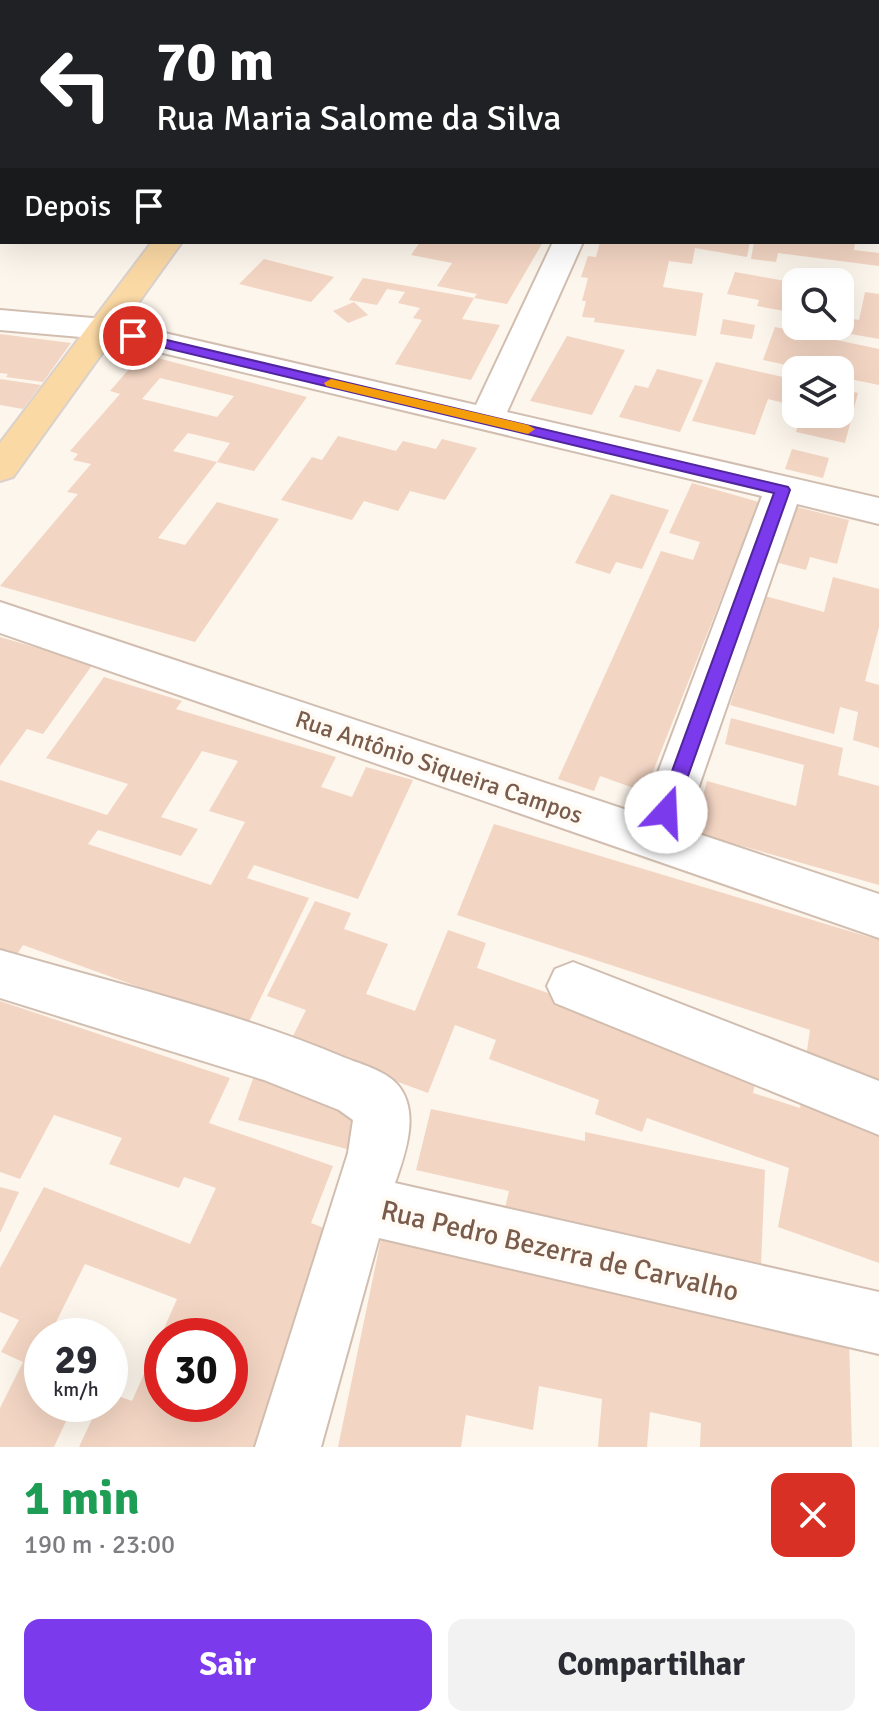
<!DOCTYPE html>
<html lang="pt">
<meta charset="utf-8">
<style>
body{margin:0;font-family:Signika,sans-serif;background:#f2f2f3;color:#2b2b33;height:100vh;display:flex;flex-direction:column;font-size:30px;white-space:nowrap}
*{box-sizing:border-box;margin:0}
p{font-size:26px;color:#7c7c81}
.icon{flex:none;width:44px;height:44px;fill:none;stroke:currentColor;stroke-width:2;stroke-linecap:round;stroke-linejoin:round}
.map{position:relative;height:1447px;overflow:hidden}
.drawer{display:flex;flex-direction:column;background:#fff;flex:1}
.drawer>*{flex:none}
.banner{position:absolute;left:0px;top:0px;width:880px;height:244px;box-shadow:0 8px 32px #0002;background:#202124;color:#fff;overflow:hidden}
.controls{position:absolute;left:782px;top:268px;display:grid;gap:16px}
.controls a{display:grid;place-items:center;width:72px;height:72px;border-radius:16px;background:#fff;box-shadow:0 8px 32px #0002;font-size:40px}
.speed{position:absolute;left:24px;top:1318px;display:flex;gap:16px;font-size:40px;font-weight:700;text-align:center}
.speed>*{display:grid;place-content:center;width:104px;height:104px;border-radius:50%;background:#fff;box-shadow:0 8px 32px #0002;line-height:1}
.speed small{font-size:20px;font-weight:400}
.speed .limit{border:12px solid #d22;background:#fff;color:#111}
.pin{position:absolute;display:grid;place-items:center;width:68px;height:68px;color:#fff;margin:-34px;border:4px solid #fff;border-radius:50%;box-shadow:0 2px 8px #0007}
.me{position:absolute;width:88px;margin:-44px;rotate:20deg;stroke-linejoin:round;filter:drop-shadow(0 0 6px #0008)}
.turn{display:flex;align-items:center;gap:28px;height:168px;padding:0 24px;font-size:36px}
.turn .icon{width:104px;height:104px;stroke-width:2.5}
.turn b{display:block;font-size:56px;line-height:68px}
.then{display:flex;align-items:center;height:76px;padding:0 24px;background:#0003;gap:16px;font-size:30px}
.round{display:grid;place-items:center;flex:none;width:84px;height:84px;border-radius:16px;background:#f2f2f3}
.headline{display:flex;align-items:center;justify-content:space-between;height:136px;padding:0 24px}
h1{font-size:48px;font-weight:800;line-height:60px;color:#1e9e55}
.primary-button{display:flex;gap:16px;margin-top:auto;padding:16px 24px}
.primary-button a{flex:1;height:92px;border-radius:16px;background:#7c3aed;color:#fff;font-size:32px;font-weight:800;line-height:92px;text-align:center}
.primary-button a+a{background:#f2f2f3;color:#2b2b33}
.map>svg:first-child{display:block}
.building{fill:#f3d5c3;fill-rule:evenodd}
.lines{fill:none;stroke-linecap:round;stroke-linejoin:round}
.minor-casing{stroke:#d1beb0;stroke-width:4}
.major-casing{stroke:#dad1cd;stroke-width:4}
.minor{fill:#fff;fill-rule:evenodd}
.major{fill:#fbd9a5;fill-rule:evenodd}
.route{fill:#7c3aed;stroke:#51269a;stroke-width:2}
.slow{fill:#f59e0b}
.labels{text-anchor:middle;stroke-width:8;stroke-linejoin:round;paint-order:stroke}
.street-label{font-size:24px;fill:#7a5c4d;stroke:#fffaf3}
.near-street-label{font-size:28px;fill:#7a5c4d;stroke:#fffaf3}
</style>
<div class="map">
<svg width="879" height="1447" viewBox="0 0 879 1447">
<rect width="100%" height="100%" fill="#fdf6ec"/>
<!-- building -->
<g class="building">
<path d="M420 242H543L507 304 474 298 477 294 437 286 452 263 411 255Z"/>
<path d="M600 242H750L747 257 695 248 692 264 669 261 663 287 703 293 696 336 594 322 595 318 582 317 586 301H582L588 278 581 277 588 256 596 257Z"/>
<path d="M754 242H855L854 250 879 253V266L778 253 776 262 751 259Z"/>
<path d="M264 259 334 277 311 302 239 284Z"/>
<path d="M735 272 796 283V313L757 306 759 300 727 294Z"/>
<path d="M363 278 474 298 462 319 500 325 471 380 395 364 422 320 413 318 420 308 398 303 405 292 387 289 377 305 349 300Z"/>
<path d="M840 291 848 293 843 317 859 320 865 292 879 294V339L839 332Z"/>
<path d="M354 302 368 315 348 323 333 311Z"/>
<path d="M723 319 755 325 752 339 720 334Z"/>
<path d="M775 327 879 349V385L840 377V370H810L763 360Z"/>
<path d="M0 334 71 343 43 382 6 377 8 374 0 373Z"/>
<path d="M567 336 625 350 592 415 530 401Z"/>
<path d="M142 354 307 397 254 471 217 462 230 443 188 433 173 451 217 462 158 538 185 545 217 502 279 519 195 642 0 586 78 494 67 492 91 464 73 460 78 454 70 451 120 394 110 391ZM160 378 234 396 217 417 142 399Z"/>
<path d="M716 362 796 380V406L768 399 755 435 692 421Z"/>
<path d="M657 369 703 380 680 432 619 417 635 385 648 388Z"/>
<path d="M0 379 41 385 23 409 0 405Z"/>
<path d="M840 389 858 393 845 443 796 432 801 414H840Z"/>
<path d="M338 436 396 451 403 441 436 449 442 439 477 448 445 500 410 491 398 511 364 501 352 520 281 500 312 457 322 460Z"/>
<path d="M792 449 829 458 823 478 785 469Z"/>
<path d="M692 483 759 502 645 792 600 776 594 791 558 779 661 551 693 560 700 542 669 533Z"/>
<path d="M611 494 669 510 642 569 616 562 610 574 575 563Z"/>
<path d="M793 506 849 520 837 564 810 557 806 570 775 562Z"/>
<path d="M833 577 879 589V627L865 681 879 685V748L853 740 858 712 840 707 834 734 730 705 765 596 824 612Z"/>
<path d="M0 637 93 664 43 734 27 729 0 766Z"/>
<path d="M104 677 182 701 176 709 336 757 321 787 352 797 366 767 413 780 358 899 254 865 247 878 309 898 247 1026 23 945 9 967 0 963V780L107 815 128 784 46 758ZM202 751 238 761 209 811 245 822 211 885 88 844 98 830 181 856 198 829 161 817Z"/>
<path d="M731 718 843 748 838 775 879 786V885L693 832 707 781 796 806 804 765 725 744Z"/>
<path d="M494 824 879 940V1089L805 1064 810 1030 457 915Z"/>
<path d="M315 901 351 913 344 929 388 944 366 994 415 1011 448 930 486 943 477 968 759 1067 753 1093 800 1108 802 1096 879 1123V1263L778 1227 789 1168 647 1118 642 1132 595 1114 599 1100 489 1059 496 1040 455 1025 428 1093 290 1042 306 1010 267 996Z"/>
<path d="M0 1001 230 1078 209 1123 333 1166 311 1223 335 1232 254 1447H79L99 1404H110V1393L132 1401 177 1299 85 1264 49 1336H42V1350L34 1366 42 1369V1404H74L54 1447H0V1408L23 1362 1 1352 19 1320 0 1312V1268L44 1187 190 1244 216 1188 184 1177 179 1188 109 1164 122 1138 54 1115 20 1179 0 1172ZM162 1336H230V1404H162Z"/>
<path d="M254 1076 361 1103 347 1149 238 1120Z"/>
<path d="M431 1109 585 1141V1132L765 1170 761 1265 505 1208 509 1191 416 1170Z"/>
<path d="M0 1187 19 1192 0 1233Z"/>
<path d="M382 1234 849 1338 852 1447H700L701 1423 650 1412 647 1447H598L602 1399 539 1386 533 1430 466 1415 461 1447H338Z"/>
</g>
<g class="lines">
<!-- minor casing -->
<g class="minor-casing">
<g id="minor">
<path d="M563 0H597L598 2H564Z"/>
<rect x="878" y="37" width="1" height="14"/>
<rect x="0" y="54" width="2" height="14"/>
<rect x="878" y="165" width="1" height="17"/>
<path d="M553 242H583L507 412 879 498V524L797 504 684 829 879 894V938L0 633V602L642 815 762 496 104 339 0 330V310L104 319 476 405Z"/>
<path d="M0 950C114 983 233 1011 343 1057 360 1064 384 1070 397 1084 421 1111 405 1154 395 1183L879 1292V1354L379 1238 321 1447H255L348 1153 353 1120 339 1110 264 1080 0 998Z"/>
<path d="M573 962 879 1081V1135L555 1003 547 986 555 969Z"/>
</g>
</g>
<!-- major casing -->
<g class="major-casing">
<path id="major" d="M152 242H182L13 477 0 481V443Z"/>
</g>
<!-- minor -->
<use href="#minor" class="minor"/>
<!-- major -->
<use href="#major" class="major"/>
</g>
<!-- route -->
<path class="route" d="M133 332 788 487 790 490 673 818H659L657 812 774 493 128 339V333Z"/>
<!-- slow -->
<path class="slow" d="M331 379 528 425 535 429 528 434 326 386 324 383Z"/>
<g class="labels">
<!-- street labels -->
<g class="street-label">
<text transform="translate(439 767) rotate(19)" y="8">Rua Antônio Siqueira Campos</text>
</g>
<!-- near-street labels -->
<g class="near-street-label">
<text transform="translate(560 1250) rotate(13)" y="10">Rua Pedro Bezerra de Carvalho</text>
</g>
</g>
</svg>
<div class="controls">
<a><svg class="icon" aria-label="search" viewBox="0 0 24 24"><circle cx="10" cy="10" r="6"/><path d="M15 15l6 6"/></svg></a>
<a><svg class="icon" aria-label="layers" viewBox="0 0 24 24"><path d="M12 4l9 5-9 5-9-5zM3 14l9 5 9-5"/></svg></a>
</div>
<div class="speed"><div>29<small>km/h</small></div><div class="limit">30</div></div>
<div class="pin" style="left:133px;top:336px;background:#d93025"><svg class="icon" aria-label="arrive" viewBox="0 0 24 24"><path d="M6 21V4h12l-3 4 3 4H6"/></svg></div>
<svg class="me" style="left:666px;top:812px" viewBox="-20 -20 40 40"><circle r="19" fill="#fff"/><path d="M0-13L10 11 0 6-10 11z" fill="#7c3aed"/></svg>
<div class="banner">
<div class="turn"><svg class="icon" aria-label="left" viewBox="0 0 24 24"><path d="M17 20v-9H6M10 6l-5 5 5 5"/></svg><div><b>70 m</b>Rua Maria Salome da Silva</div></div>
<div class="then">Depois<svg class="icon" aria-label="arrive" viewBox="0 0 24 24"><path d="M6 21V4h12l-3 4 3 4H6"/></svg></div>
</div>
</div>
<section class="drawer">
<div class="headline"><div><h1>1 min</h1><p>190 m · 23:00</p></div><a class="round" style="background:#d93025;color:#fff"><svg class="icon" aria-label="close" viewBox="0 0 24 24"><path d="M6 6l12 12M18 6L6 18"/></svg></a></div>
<div class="primary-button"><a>Sair</a><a>Compartilhar</a></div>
</section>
